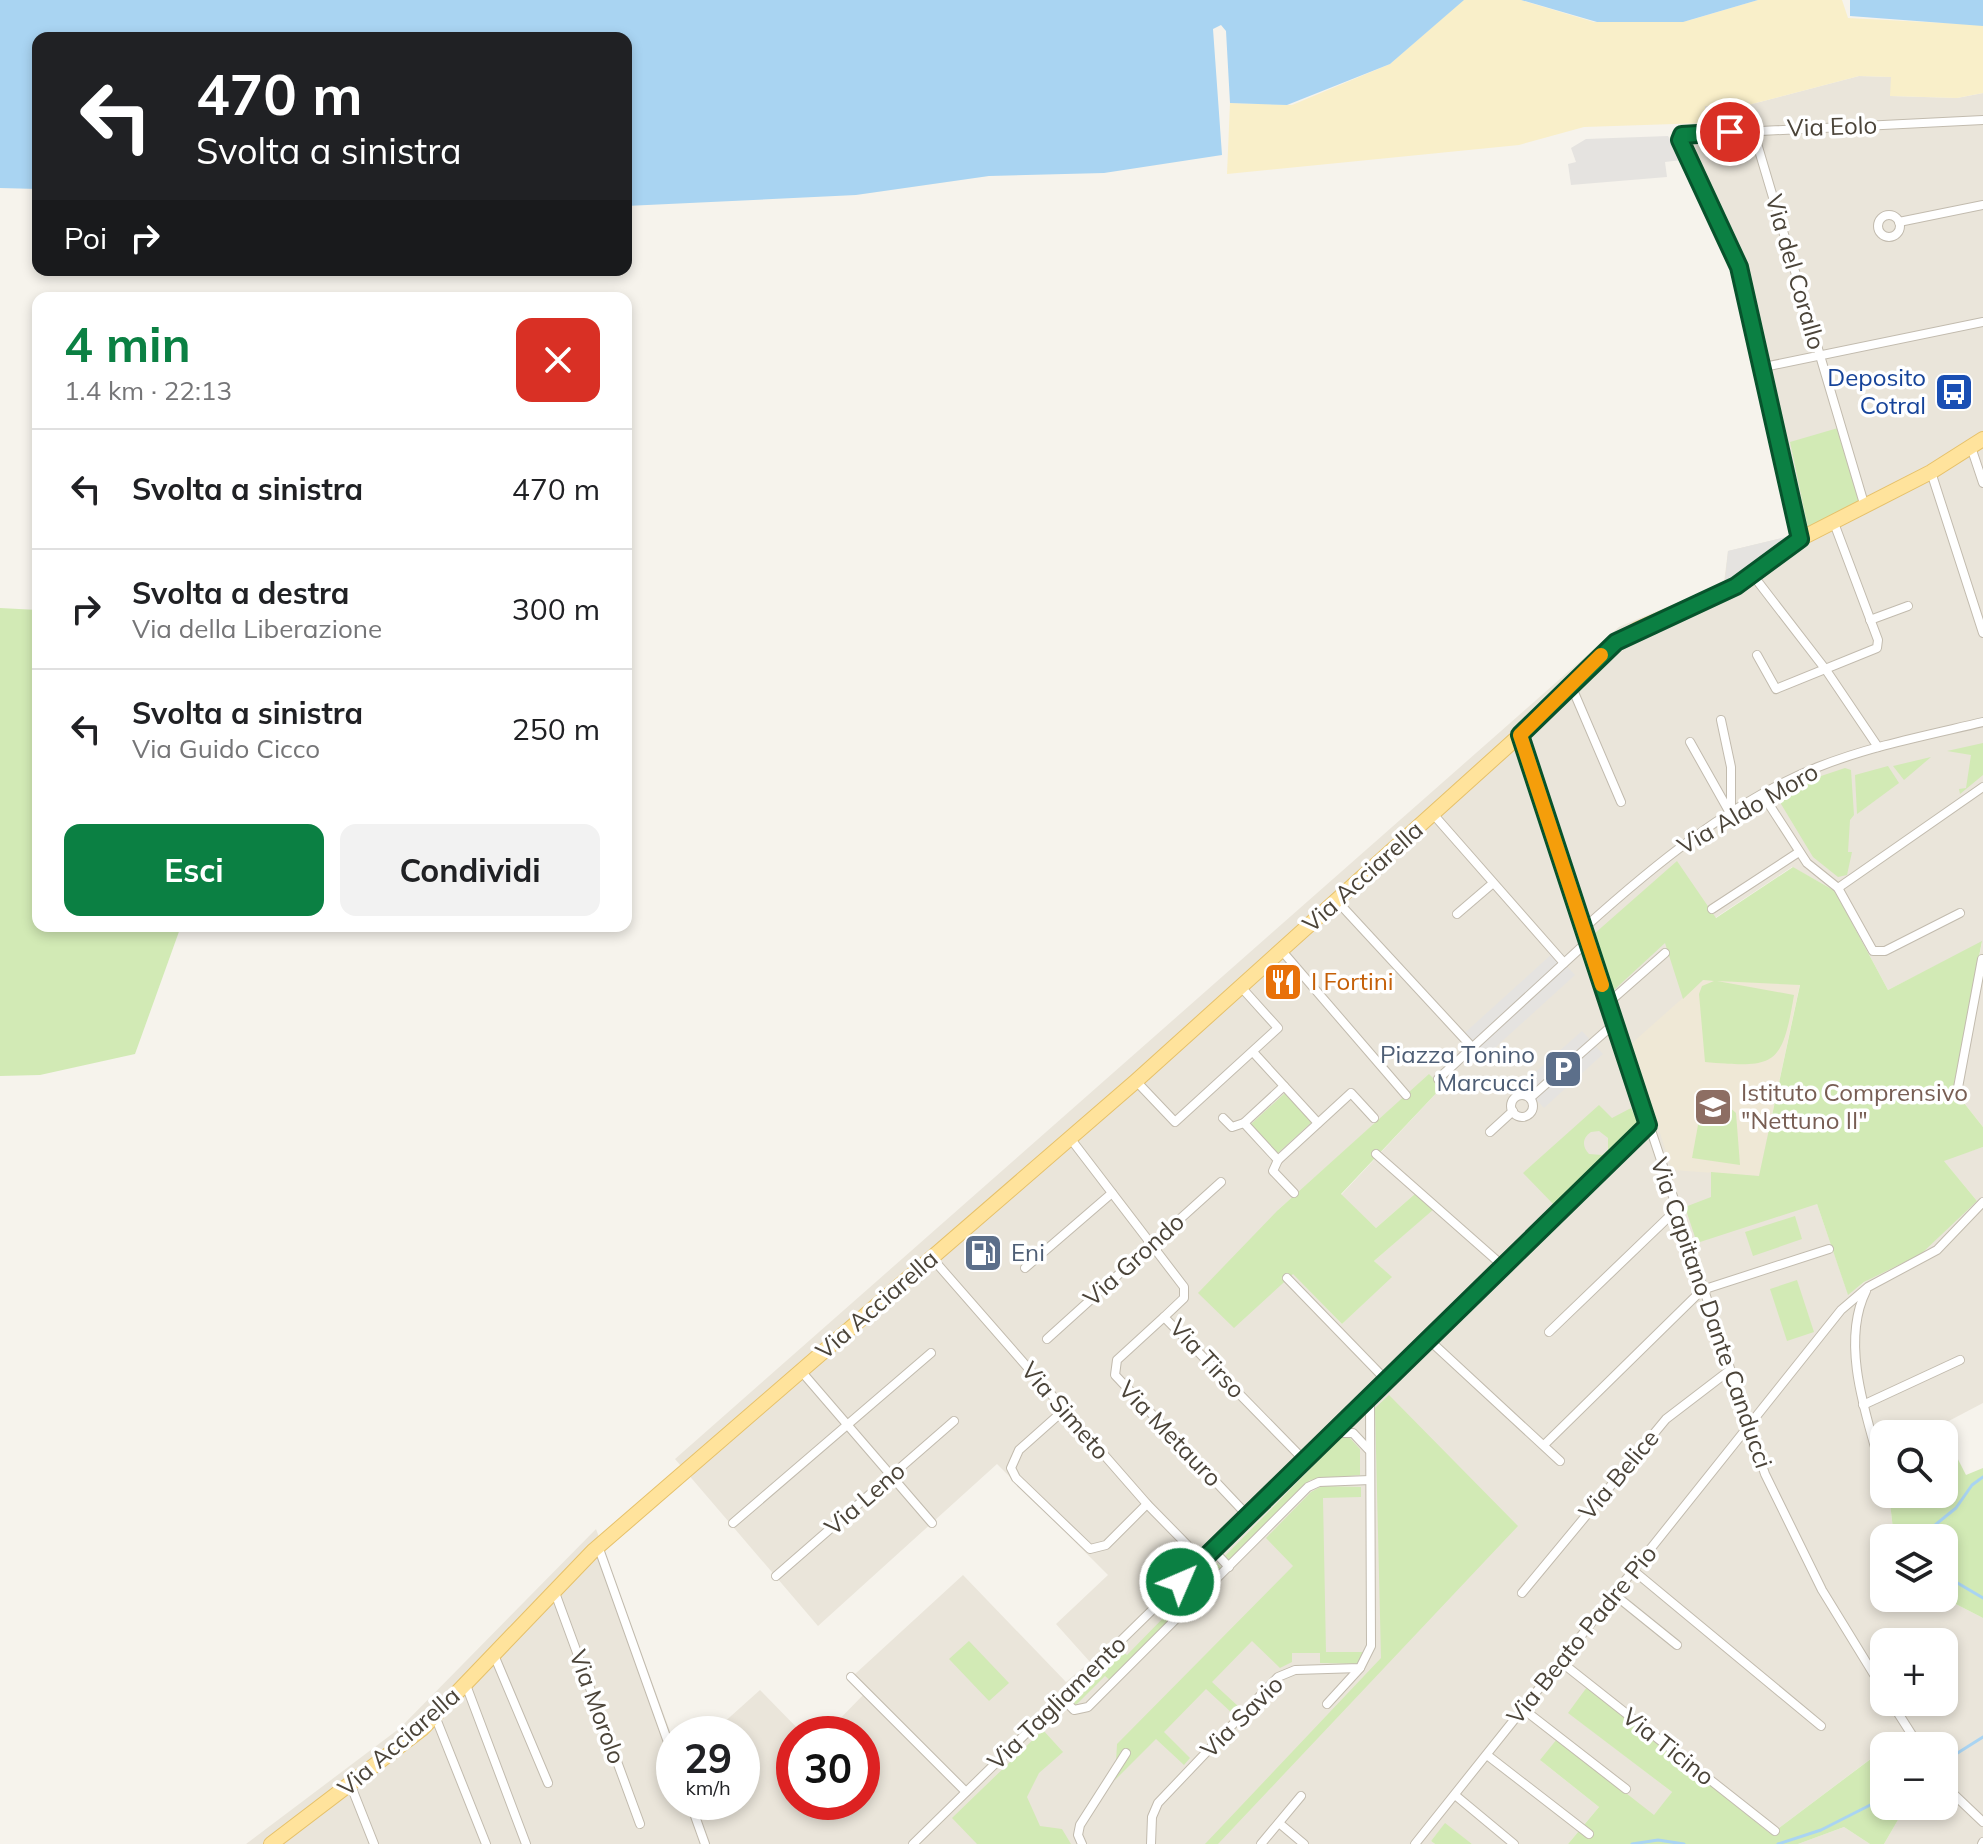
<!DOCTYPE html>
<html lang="it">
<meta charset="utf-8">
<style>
body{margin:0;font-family:Mulish,sans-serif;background:#f2f2f2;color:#202124;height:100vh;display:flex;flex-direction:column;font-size:30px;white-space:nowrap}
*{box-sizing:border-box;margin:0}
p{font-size:26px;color:#757577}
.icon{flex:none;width:44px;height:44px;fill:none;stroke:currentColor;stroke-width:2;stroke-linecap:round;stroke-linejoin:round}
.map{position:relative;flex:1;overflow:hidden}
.side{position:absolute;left:32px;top:292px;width:600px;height:640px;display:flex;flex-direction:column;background:#fff;border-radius:16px;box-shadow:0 4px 12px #0003}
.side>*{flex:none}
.banner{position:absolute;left:32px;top:32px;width:600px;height:244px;border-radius:16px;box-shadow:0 4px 12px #0003;background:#202124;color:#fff;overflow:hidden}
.fabs{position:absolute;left:1870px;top:1420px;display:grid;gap:16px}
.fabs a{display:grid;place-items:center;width:88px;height:88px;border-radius:16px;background:#fff;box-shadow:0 4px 12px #0003;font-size:40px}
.speed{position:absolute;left:656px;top:1716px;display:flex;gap:16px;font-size:40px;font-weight:700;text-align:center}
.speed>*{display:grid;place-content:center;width:104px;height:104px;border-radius:50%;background:#fff;box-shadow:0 4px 12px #0003;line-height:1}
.speed small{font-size:20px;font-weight:400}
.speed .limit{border:12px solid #d22;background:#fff;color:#111}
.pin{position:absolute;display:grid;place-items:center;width:68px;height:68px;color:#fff;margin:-34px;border:4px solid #fff;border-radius:50%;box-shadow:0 2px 8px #0007}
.me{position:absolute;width:88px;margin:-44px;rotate:45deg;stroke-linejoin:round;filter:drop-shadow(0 0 6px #0008)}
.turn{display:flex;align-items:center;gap:28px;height:168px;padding:0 32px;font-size:36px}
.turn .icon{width:104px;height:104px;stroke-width:2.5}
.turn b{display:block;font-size:56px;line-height:68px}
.then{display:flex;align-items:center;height:76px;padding:0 32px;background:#0003;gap:16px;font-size:30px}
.round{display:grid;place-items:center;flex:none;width:84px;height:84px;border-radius:16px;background:#f2f2f2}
.headline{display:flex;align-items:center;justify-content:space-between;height:136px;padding:0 32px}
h1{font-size:48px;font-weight:700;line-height:60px;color:#0b8043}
.action{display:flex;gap:16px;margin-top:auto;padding:16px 32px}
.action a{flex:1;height:92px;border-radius:16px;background:#0b8043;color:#fff;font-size:32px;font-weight:700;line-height:92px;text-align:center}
.action a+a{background:#f2f2f2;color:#202124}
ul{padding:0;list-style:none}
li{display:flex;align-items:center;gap:24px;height:120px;padding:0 32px;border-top:2px solid #e0e0e0}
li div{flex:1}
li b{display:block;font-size:30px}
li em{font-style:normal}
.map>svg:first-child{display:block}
.residential{fill:#eae5da;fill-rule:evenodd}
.education{fill:#efe8d6}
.green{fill:#d2eab5;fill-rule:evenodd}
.sand{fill:#f9efc9}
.parking{fill:#e5e3e0}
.water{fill:#a9d4f2}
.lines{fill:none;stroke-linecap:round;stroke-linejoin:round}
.stream{stroke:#a9d4f2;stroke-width:3}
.street-casing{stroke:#c2bbae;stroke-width:10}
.primary-casing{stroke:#e6c16a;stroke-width:16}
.street{stroke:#fff;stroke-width:8}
.primary{stroke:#ffe39c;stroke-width:14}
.route-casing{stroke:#07532c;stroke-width:20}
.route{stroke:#0b8043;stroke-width:14}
.slow{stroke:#f59e0b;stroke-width:14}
.labels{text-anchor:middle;stroke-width:7;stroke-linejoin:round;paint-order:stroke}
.street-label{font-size:24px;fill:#4b4439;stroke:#fff}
.transit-label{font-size:24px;fill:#164399;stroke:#fff;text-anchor:end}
.food-label{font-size:24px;fill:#c56008;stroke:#fff;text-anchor:start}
.service-label{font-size:24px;fill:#4e5e75;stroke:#fff;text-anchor:end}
.education-label{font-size:24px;fill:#785e54;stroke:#fff;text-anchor:start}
</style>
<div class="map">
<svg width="1983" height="1844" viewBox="0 0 1983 1844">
<rect width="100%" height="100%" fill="#f6f3ec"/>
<!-- residential -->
<g class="residential">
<path d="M1859 76 1891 77V96L1957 98 1983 93V1127L1953 1089 1982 942 1888 990 1835 891 1792 867 1715 918 1666 942 1703 980 1817 1204 1848 1294 1977 1201 1943 1160 1983 1147V1403L1924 1434H1884V1451L1875 1455 1884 1480V1494H1889L1894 1538H1884V1598H1944L1983 1618V1844H1884L1906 1806H1944V1746H1909L1901 1736 1771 1834 1587 1688 1569 1713 1672 1792 1655 1816 1540 1760 1599 1807 1568 1844H1472L1445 1824 1431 1841 1435 1844H246L400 1728 596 1529 674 1742V1802H742V1734H711L760 1690 803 1734H794V1802H862V1734H825L868 1690 854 1675 963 1575 1066 1682 1090 1662 1056 1624 1108 1575 997 1464 818 1626 675 1459 1619 627 1724 583 1728 551 1795 535 1732 266 1692 176 1702 174 1680 124 1704 123V106L1748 105ZM1429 1075 1441 1088 1341 1195 1376 1228 1416 1193 1433 1209 1374 1261 1391 1277 1342 1324 1293 1273 1278 1210ZM1884 1642H1944V1702H1884Z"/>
<path d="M1844 1827 1870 1844H1798Z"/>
</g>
<!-- education -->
<path class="education" d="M1703 980 1800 984 1759 1176 1672 1170 1631 1044Z"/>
<!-- green -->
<g class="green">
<path d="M1838 428 1859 502 1808 528 1790 442Z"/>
<path d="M0 608 38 610V926H181L135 1054 40 1075 0 1076Z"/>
<path d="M1983 743V775L1960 794 1959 789 1966 788 1971 755 1947 751Z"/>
<path d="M1931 757 1904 780 1893 766Z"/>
<path d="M1888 766 1899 783 1857 814 1855 775Z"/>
<path d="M1845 768 1851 770 1854 815 1850 820 1848 852H1852L1847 875 1838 877 1813 857 1778 799 1809 780Z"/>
<path d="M1677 861 1716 918 1793 867 1835 891 1888 990 1982 941 1953 1089 1983 1127V1147L1944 1161 1977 1201 1921 1254 1864 1282 1848 1295 1817 1204 1697 1243 1685 1207 1711 1197V1172L1759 1176 1800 985 1717 981 1794 995C1782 1067 1775 1068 1705 1062L1699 994 1702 986 1714 981 1703 980 1683 999 1665 943 1613 991 1594 934Z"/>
<path d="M1429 1074 1442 1087 1341 1194 1376 1228 1416 1193 1434 1209 1374 1261 1392 1277 1342 1324 1293 1274 1234 1328 1198 1293 1278 1210Z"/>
<path d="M1286 1092 1313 1121 1278 1153 1251 1124Z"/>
<path d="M1713 1104 1727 1105 1736 1113 1740 1165 1692 1158 1698 1125Z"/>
<path d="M1599 1105 1612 1118 1631 1108 1639 1125 1556 1207 1523 1173ZM1591 1132 1599 1131 1608 1138V1150L1602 1155 1589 1154C1582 1147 1582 1138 1591 1132Z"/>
<path d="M1795 1216 1802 1239 1753 1256 1745 1232Z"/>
<path d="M1797 1280 1814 1332 1787 1341 1770 1289Z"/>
<path d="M1389 1395 1518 1526 1218 1844H1205L1381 1658 1375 1408Z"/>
<path d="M1941 1426 1966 1475 1983 1468V1618L1944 1598V1538H1894L1889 1494H1944V1434H1924Z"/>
<path d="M1349 1437 1360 1449V1475L1310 1480 1229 1561 1224 1557 1341 1438Z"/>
<path d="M1322 1486 1361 1487V1497L1323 1498 1326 1652H1365L1360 1664 1320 1663V1653H1292V1662L1280 1668 1252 1641 1212 1682 1239 1707 1233 1714 1206 1689 1164 1732 1190 1758 1184 1765 1156 1739 1115 1780 1117 1744 1293 1566 1266 1538 1311 1492Z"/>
<path d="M1217 1563 1222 1568 1111 1681 1105 1676 1076 1705 1073 1702 1122 1651 1127 1655Z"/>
<path d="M969 1641 1009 1683 989 1701 949 1659Z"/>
<path d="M1587 1687 1771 1834 1884 1749V1806H1906L1884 1844H1870L1844 1827 1798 1844H1568L1599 1807 1540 1760 1557 1739 1654 1815 1672 1792 1568 1713Z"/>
<path d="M1043 1730 1063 1752 1039 1773 1027 1797 1040 1826 1062 1829 1071 1844H977L952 1818Z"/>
<path d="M1445 1823 1472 1844H1435L1431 1841Z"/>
</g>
<!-- sand -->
<path class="sand" d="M1463 0H1521L1594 22 1687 21 1758 0H1842L1848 18 1983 25V93L1957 98 1890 96 1891 77 1859 76 1748 105 1705 106V123L1584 127 1519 145 1227 174 1230 103 1292 105 1390 64Z"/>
<!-- parking -->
<g class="parking">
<path d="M1668 136 1682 160 1665 162 1667 177 1571 185 1568 164 1576 162 1571 148 1586 139Z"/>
<path d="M1795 535 1733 581 1725 582 1728 551Z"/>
<path d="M1554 952 1575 975 1476 1065 1461 1049 1464 1046 1458 1039Z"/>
<path d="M1582 1031 1603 1054 1544 1108 1522 1084Z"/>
</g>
<!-- water -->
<g class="water">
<path d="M0 0H1464L1390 64 1287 105 1230 103 1226 31 1221 25 1213 29 1222 155 1104 173 989 176 856 195 626 206V38H38V189L0 188Z"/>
<path d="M1521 0H1758L1683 22H1597Z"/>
<path d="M1850 0H1983V26L1850 16Z"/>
</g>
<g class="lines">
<!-- stream -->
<g class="stream">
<path d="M1919 1538 1956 1508 1972 1485 1983 1477"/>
<path d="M1944 1575 1983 1598"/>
<path d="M1944 1757 1956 1754 1983 1737"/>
<path d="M1632 1844 1658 1840 1684 1844"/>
<path d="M1778 1844 1821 1830 1884 1798"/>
</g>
<!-- street casing -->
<g class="street-casing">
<g id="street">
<path d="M1753 130 1865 507"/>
<circle cx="1889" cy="226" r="11"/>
<path d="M1899 222 1983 205"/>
<path d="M1764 367 1983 322"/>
<path d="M1971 447 1983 483"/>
<path d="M1931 472 1983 633"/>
<path d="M1800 539 1739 267 1681 143 1682 135 1983 120"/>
<path d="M1752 574 1826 670 1878 747"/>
<path d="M1870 620 1908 606"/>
<path d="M1757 655 1776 689 1877 648 1878 640 1834 523"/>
<path d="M1570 683 1621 802"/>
<path d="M1721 720 1731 767V814"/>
<path d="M1520 735 1765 1474 1822 1590 1884 1691"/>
<path d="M1690 742 1730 813"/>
<path d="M1763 795 1807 863 1838 888 1873 951H1885L1960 913"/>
<path d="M1433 814 1564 963"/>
<path d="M1838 888 1983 787"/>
<path d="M1337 901 1472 1047"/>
<path d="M1712 909 1799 852"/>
<path d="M1457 914 1492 884"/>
<path d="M1583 929C1654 865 1729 803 1818 767 1871 746 1928 735 1983 722"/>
<path d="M1282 951 1406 1095"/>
<path d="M1608 1003 1665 953"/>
<path d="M1253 1052 1318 1123"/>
<path d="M1438 1079 1587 942"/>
<path d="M1136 1081 1175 1122 1278 1028 1241 987"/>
<path d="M1284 1086 1244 1123 1278 1160 1273 1171 1294 1193"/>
<path d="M1957 1093 1982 959"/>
<circle cx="1522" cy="1106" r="11"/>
<path d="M1530 1098 1615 1023"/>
<path d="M1223 1118 1232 1127 1244 1123"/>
<path d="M1490 1132 1513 1111"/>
<path d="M1070 1138 1184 1287V1298L1164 1317 1304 1460"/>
<path d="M1376 1154 1503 1266"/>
<path d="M1278 1160 1351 1093 1374 1118"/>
<path d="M932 1258 1147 1504 1203 1561"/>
<path d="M1025 1268 1112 1193"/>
<path d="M1287 1278 1386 1380"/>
<path d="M1866 1291C1842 1339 1863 1406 1877 1454"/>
<path d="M1164 1317 1117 1360 1115 1375 1248 1516"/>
<path d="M1549 1332 1676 1210"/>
<path d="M1047 1339 1221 1182"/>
<path d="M1428 1339 1560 1461"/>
<path d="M801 1371 932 1523"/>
<path d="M1863 1405 1960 1360"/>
<path d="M1064 1410 1019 1450 1011 1468 1016 1478 1090 1549 1106 1545 1147 1504"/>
<path d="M1334 1433H1353L1368 1449"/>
<path d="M1544 1445 1702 1290 1829 1249"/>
<path d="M733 1523 931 1353"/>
<path d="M598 1546 674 1759"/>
<path d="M1213 1550 1229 1567"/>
<path d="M1634 1571 1821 1726"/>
<path d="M776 1576 954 1421"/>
<path d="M554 1590 640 1824"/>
<path d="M1522 1593 1666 1419 1730 1370"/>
<path d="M1615 1595 1677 1645"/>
<path d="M494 1655 548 1783"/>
<path d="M1561 1662 1775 1831"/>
<path d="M851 1677 966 1792"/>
<path d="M466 1685 526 1844"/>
<path d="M1062 1698 1074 1710 1088 1707 1308 1487 1319 1482 1370 1480"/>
<path d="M1891 1702 1919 1746"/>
<path d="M1327 1704 1360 1668"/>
<path d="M1523 1709 1626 1789"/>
<path d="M435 1716 486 1844"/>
<path d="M1487 1755 1589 1834"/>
<path d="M1944 1785 1983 1822"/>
<path d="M351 1786 374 1844"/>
<path d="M1455 1795 1514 1844"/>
<path d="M690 1802 705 1844"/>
<path d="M1279 1823 1304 1844"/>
<path d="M913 1844 1648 1125"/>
<path d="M1082 1844 1078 1835 1080 1825 1126 1753"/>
<path d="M1151 1844 1152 1817 1158 1803 1278 1677 1295 1670 1360 1668 1371 1646 1370 1396"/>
<path d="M1261 1844 1301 1796"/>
<path d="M1415 1844 1841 1310 1868 1287 1937 1250 1983 1202"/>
<path d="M1982 1844 1983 1842"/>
</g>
</g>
<!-- primary casing -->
<g class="primary-casing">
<path id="primary" d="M271 1844 422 1729 593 1551 1136 1081 1520 735 1610 647 1638 629 1736 586 1800 539 1931 472 1983 439"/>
</g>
<!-- street -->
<use href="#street" class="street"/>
<!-- primary -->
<use href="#primary" class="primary"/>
</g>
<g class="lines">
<!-- route casing -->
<g class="route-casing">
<path id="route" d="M1180 1582 1648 1125 1520 735 1616 642 1736 586 1800 539 1739 267 1680 140 1682 135 1730 132"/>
</g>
<!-- route -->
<use href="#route" class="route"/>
<!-- slow -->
<path class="slow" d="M1601 655 1520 735 1602 985"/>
</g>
<!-- icons -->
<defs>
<g id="bus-square" transform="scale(2)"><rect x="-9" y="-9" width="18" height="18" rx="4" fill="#1a4fb4" stroke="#fff"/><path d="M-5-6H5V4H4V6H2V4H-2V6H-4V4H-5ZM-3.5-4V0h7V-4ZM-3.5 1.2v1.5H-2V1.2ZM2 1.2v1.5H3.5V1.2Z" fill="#fff"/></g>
<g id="restaurant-square" transform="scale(2)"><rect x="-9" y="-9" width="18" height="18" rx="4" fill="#e8710a" stroke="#fff"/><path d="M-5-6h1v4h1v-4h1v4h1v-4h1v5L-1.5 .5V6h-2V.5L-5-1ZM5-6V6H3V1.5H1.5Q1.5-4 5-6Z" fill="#fff"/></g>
<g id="parking-square" transform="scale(2)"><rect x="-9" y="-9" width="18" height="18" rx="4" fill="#5c6f8a" stroke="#fff"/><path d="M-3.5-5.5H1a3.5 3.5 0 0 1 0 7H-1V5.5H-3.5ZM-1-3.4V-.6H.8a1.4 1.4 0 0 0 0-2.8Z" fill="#fff"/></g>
<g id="school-square" transform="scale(2)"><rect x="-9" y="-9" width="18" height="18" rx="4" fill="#8d6e63" stroke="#fff"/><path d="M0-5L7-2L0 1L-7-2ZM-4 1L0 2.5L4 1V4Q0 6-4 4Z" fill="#fff"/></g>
<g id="fuel-square" transform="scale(2)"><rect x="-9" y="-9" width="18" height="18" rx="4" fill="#5c6f8a" stroke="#fff"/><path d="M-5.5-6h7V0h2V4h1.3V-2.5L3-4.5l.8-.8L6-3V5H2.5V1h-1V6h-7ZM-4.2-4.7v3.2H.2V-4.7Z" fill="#fff"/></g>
</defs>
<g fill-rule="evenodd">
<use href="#bus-square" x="1954" y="392"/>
<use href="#restaurant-square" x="1283" y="982"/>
<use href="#parking-square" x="1563" y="1069"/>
<use href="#school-square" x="1713" y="1107"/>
<use href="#fuel-square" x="983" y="1253"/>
</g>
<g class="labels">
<!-- street labels -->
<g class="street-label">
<text transform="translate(1832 127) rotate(-2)" y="8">Via Eolo</text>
<text transform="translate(1795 272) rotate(74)" y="8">Via del Corallo</text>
<text transform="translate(1748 809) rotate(-30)" y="8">Via Aldo Moro</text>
<text transform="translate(1363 877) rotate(-42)" y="8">Via Acciarella</text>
<text transform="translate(1134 1260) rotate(-42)" y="8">Via Grondo</text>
<text transform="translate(877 1305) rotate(-41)" y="8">Via Acciarella</text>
<text transform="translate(1711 1313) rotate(71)" y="8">Via Capitano Dante Canducci</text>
<text transform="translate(1207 1359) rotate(47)" y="8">Via Tirso</text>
<text transform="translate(1065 1411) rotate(49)" y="8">Via Simeto</text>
<text transform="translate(1170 1434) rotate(46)" y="8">Via Metauro</text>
<text transform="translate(1619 1475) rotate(-50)" y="8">Via Belice</text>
<text transform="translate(865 1499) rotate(-41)" y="8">Via Leno</text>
<text transform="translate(1582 1635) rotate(-51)" y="8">Via Beato Padre Pio</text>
<text transform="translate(1057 1703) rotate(-44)" y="8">Via Tagliamento</text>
<text transform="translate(597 1707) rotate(70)" y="8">Via Morolo</text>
<text transform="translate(1242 1717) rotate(-45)" y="8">Via Savio</text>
<text transform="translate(399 1742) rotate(-41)" y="8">Via Acciarella</text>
<text transform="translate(1668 1747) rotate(38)" y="8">Via Ticino</text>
</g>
<!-- transit labels -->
<g class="transit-label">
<text x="1926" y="386">Deposito<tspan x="1926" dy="28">Cotral</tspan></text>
</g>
<!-- food labels -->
<g class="food-label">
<text x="1311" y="990">I Fortini</text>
</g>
<!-- service labels -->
<g class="service-label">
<text x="1535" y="1063">Piazza Tonino<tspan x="1535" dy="28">Marcucci</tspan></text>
<text x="1011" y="1261" text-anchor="start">Eni</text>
</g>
<!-- education labels -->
<g class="education-label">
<text x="1741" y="1101">Istituto Comprensivo<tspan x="1741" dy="28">"Nettuno II"</tspan></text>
</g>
</g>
</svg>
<div class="fabs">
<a><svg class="icon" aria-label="search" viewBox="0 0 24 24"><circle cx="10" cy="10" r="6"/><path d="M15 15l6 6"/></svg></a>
<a><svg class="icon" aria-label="layers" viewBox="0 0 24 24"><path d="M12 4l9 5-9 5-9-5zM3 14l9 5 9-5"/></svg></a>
<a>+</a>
<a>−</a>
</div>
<div class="speed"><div>29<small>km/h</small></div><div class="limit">30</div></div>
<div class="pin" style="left:1730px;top:132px;background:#d93025"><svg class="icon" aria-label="arrive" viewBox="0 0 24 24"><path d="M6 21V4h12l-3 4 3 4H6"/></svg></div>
<svg class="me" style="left:1180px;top:1582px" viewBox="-20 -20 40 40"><circle r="17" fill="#0b8043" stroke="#fff" stroke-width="3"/><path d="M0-11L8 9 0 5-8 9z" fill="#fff"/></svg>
<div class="banner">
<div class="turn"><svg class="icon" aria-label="left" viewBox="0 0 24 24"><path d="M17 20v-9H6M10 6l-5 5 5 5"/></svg><div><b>470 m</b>Svolta a sinistra</div></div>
<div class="then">Poi<svg class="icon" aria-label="right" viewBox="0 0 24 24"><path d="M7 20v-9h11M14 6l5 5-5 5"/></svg></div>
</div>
<section class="side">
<div class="headline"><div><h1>4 min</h1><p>1.4 km · 22:13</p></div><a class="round" style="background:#d93025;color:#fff"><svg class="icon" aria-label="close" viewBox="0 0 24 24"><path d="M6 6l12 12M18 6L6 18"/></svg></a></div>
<ul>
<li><svg class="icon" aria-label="left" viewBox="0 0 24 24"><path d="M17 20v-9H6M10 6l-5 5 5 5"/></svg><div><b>Svolta a sinistra</b></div><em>470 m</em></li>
<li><svg class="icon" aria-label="right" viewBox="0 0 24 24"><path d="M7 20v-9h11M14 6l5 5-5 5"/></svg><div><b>Svolta a destra</b><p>Via della Liberazione</p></div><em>300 m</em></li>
<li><svg class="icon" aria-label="left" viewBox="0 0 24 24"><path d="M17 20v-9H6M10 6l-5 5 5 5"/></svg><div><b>Svolta a sinistra</b><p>Via Guido Cicco</p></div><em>250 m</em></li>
</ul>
<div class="action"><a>Esci</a><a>Condividi</a></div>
</section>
</div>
